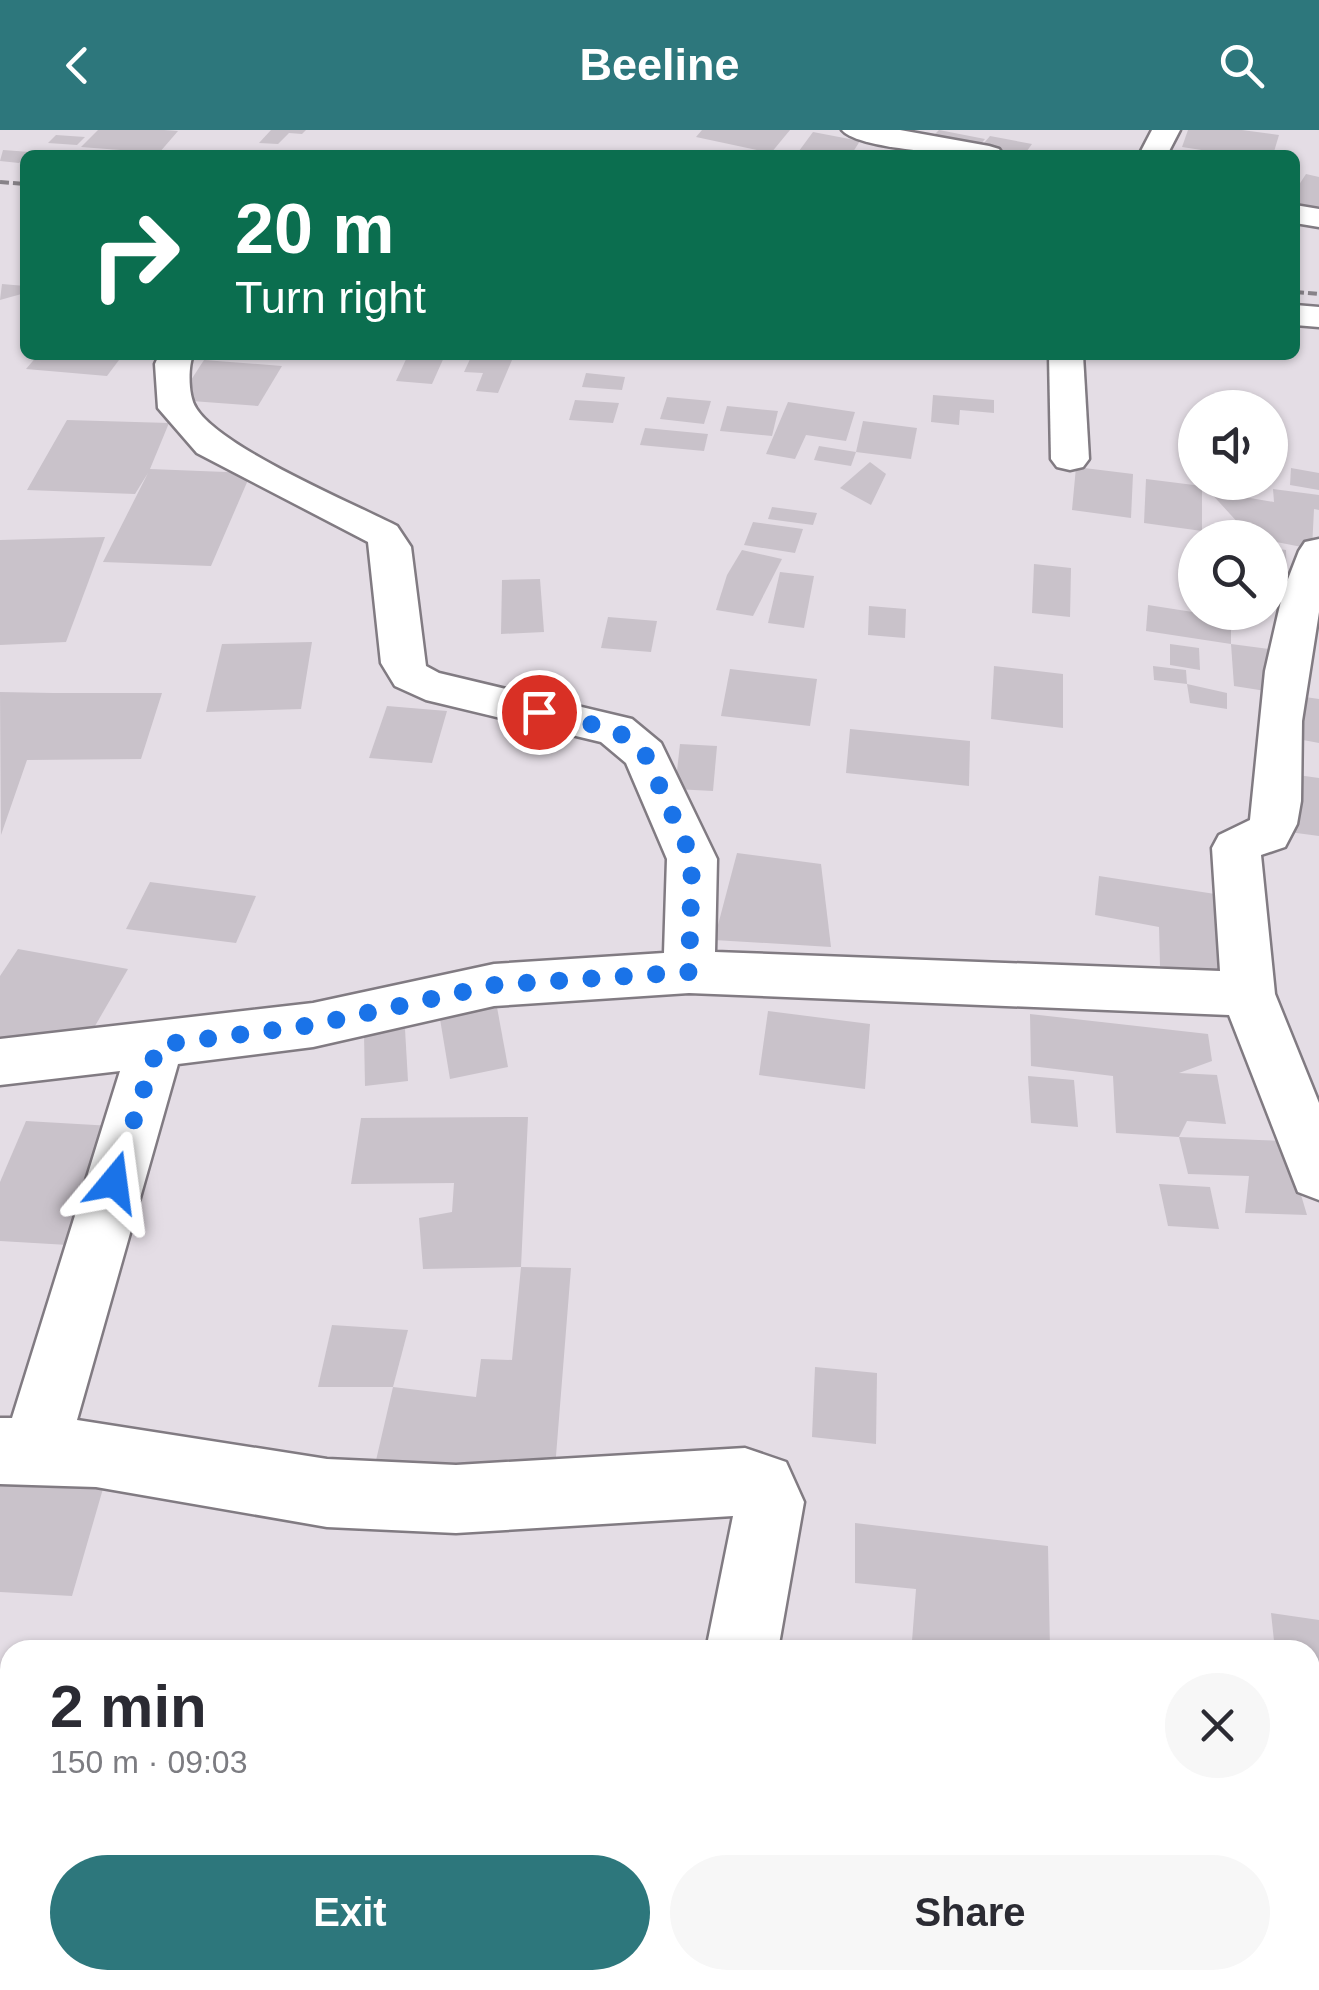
<!DOCTYPE html>
<meta charset="utf-8">
<style>
body{margin:0;font-family:Arial,sans-serif;background:#f7f7f7;color:#2b2b33;height:100vh;display:flex;flex-direction:column;font-size:38px;white-space:nowrap}
*{box-sizing:border-box;margin:0}
p{font-size:32px;color:#7c7c81}
.icon{flex:none;width:55px;height:55px;fill:none;stroke:currentColor;stroke-width:2;stroke-linecap:round;stroke-linejoin:round}
.map{position:relative;flex:1;overflow:hidden}
.drawer{position:absolute;left:0px;top:1510px;width:1320px;height:350px;display:flex;flex-direction:column;background:#fff;border-radius:30px 30px 0 0;box-shadow:0 2px 8px #0004}
.drawer>*{flex:none}
.top-card{position:absolute;left:20px;top:20px;width:1280px;height:210px;border-radius:15px;box-shadow:0 2px 8px #0004;background:#0b6e4f;color:#fff;overflow:hidden}
.fabs{position:absolute;left:1178px;top:260px;display:grid;gap:20px}
.fabs a{display:grid;place-items:center;width:110px;height:110px;border-radius:50%;background:#fff;box-shadow:0 2px 8px #0004;font-size:50px}
.pin{position:absolute;display:grid;place-items:center;width:85px;height:85px;color:#fff;margin:-42px;border:5px solid #fff;border-radius:50%;box-shadow:0 2px 10px #0007}
.me{position:absolute;width:110px;margin:-55px;rotate:16deg;stroke-linejoin:round;filter:drop-shadow(0 0 8px #0008)}
.turn{display:flex;align-items:center;gap:35px;height:210px;padding:0 50px;font-size:45px}
.turn .icon{width:130px;height:130px;stroke-width:2.5}
.turn b{display:block;font-size:70px;line-height:85px}
.round{display:grid;place-items:center;flex:none;width:105px;height:105px;border-radius:52px;background:#f7f7f7}
.overview{display:flex;align-items:center;justify-content:space-between;height:170px;padding:0 50px}
h1{font-size:60px;font-weight:700;line-height:75px}
.cta{display:flex;gap:20px;margin-top:auto;padding:20px 50px}
.cta a{flex:1;height:115px;border-radius:60px;background:#2d777c;color:#fff;font-size:40px;font-weight:700;line-height:115px;text-align:center}
.cta a+a{background:#f7f7f7;color:#2b2b33}
header{display:flex;justify-content:space-between;align-items:center;height:130px;padding:0 50px;background:#2d777c;color:#fff;font-size:45px;font-weight:700}
.map>svg:first-child{display:block}
.building{fill:#c9c2ca}
.lines{fill:none;stroke-linecap:round;stroke-linejoin:round}
.minor-casing{stroke:#817b82;stroke-width:5}
.minor{fill:#fff;fill-rule:evenodd}
.rail{stroke:#878288;stroke-width:4;stroke-dasharray:9 4;stroke-linecap:butt}
.route{stroke:#1a73e8;stroke-width:18;stroke-dasharray:0 32.4}
</style>
<header><svg class="icon" aria-label="back" viewBox="0 0 24 24"><path d="M15 5l-7 7 7 7"/></svg>Beeline<svg class="icon" aria-label="search" viewBox="0 0 24 24"><circle cx="10" cy="10" r="6"/><path d="M15 15l6 6"/></svg></header>
<div class="map">
<svg width="1319" height="1860" viewBox="0 0 1319 1860">
<rect width="100%" height="100%" fill="#e4dde5"/>
<!-- building -->
<g class="building">
<path d="M98 0H164L178 1 159 23 81 17Z"/>
<path d="M271 0H306L302 4 289 3 278 14 259 13Z"/>
<path d="M702 0H790L771 23 696 7Z"/>
<path d="M939 0 985 9 976 20 929 10Z"/>
<path d="M1188 0H1242L1279 5 1273 25H1234L1182 17Z"/>
<path d="M813 2 860 11 851 25 799 21Z"/>
<path d="M56 5 85 7 77 15 48 13Z"/>
<path d="M990 6 1032 14 1024 25 978 20Z"/>
<path d="M3 20 30 22 19 33 0 31Z"/>
<path d="M1306 44 1319 47V81L1295 76V61Z"/>
<path d="M2 154 25 156V163L0 170Z"/>
<path d="M38 225H115L122 226 107 246 26 239Z"/>
<path d="M408 225H445L432 254 396 251Z"/>
<path d="M471 227 512 230 498 263 476 261 483 243 464 242Z"/>
<path d="M204 230 282 236 258 276 178 270Z"/>
<path d="M586 243 625 247 622 260 582 257Z"/>
<path d="M933 265 994 270V283L960 280 959 295 931 292Z"/>
<path d="M667 267 711 271 704 294 660 289Z"/>
<path d="M575 270 619 273 613 293 569 290Z"/>
<path d="M788 272 855 282 846 311 806 305 795 329 766 324Z"/>
<path d="M727 276 778 281 772 306 720 301Z"/>
<path d="M67 290 169 293 150 339 251 343 211 436 103 432 148 343 135 364 27 360Z"/>
<path d="M863 291 917 298 911 329 856 322Z"/>
<path d="M645 298 708 304 704 321 640 315Z"/>
<path d="M819 316 856 322 851 336 814 330Z"/>
<path d="M870 332 886 344 871 375 840 358Z"/>
<path d="M1076 337 1133 344 1131 388 1072 380Z"/>
<path d="M1291 338 1319 343V360L1290 355Z"/>
<path d="M1146 349 1202 356V401L1144 393Z"/>
<path d="M1273 359 1319 365V380L1314 379 1312 419 1251 407 1209 361 1274 372Z"/>
<path d="M772 377 817 383 813 395 768 389Z"/>
<path d="M753 392 803 399 795 423 744 415Z"/>
<path d="M1210 395 1250 407V408H1203Z"/>
<path d="M105 407 66 512 0 515V410Z"/>
<path d="M1270 418 1286 420 1288 477 1270 475Z"/>
<path d="M742 420 782 429 753 486 716 480 727 445Z"/>
<path d="M1034 434 1071 438 1070 487 1032 483Z"/>
<path d="M780 442 814 446 804 498 768 493Z"/>
<path d="M540 449 544 502 501 504 502 450Z"/>
<path d="M1148 475 1231 488V514L1146 501Z"/>
<path d="M869 476 906 479 905 508 868 505Z"/>
<path d="M608 487 657 491 651 522 601 518Z"/>
<path d="M312 512 301 579 206 582 222 514Z"/>
<path d="M1170 514 1199 518 1200 540 1170 535Z"/>
<path d="M1231 514 1269 519 1272 562 1234 556Z"/>
<path d="M994 536 1063 544V598L991 589Z"/>
<path d="M1153 536 1186 540 1187 554 1154 550Z"/>
<path d="M730 539 817 549 810 596 721 586Z"/>
<path d="M1187 554 1227 563V579L1190 573Z"/>
<path d="M0 562 53 563H162L141 629 27 630 1 705Z"/>
<path d="M1305 567 1319 569V613L1303 610Z"/>
<path d="M387 576 447 581 432 633 369 628Z"/>
<path d="M850 599 970 611 969 656 846 643Z"/>
<path d="M680 614 717 616 713 661 675 659Z"/>
<path d="M1283 643 1319 648V706L1289 702Z"/>
<path d="M737 723 821 734 831 817 714 810Z"/>
<path d="M1099 746 1215 764 1220 847 1160 836 1159 797 1095 785Z"/>
<path d="M150 752 256 766 236 813 126 799Z"/>
<path d="M18 819 128 839 84 915 0 917V846Z"/>
<path d="M494 861 508 937 450 949 437 871Z"/>
<path d="M768 881 870 894 865 959 759 945Z"/>
<path d="M1030 884 1208 904 1212 931 1179 943 1217 945 1226 994 1187 991 1179 1007 1116 1003 1113 946 1031 936Z"/>
<path d="M405 899 408 951 365 956 364 904Z"/>
<path d="M1028 946 1074 950 1078 997 1031 993Z"/>
<path d="M528 987 521 1137 423 1139 419 1088 452 1082 454 1053 351 1054 361 988Z"/>
<path d="M26 991 112 996 68 1115 0 1111V1052Z"/>
<path d="M1179 1007 1285 1011 1307 1085 1245 1083 1249 1046 1188 1044Z"/>
<path d="M1159 1054 1210 1057 1219 1099 1168 1096Z"/>
<path d="M521 1137 571 1138 554 1351 374 1339 393 1257 476 1267 481 1229 512 1230Z"/>
<path d="M332 1195 408 1200 393 1257H318Z"/>
<path d="M815 1237 877 1243 876 1314 812 1307Z"/>
<path d="M0 1326 111 1331 72 1466 0 1462Z"/>
<path d="M855 1393 1048 1416 1050 1520H971L912 1511 916 1459 855 1453Z"/>
<path d="M1271 1483 1319 1490V1552L1310 1550V1520H1275Z"/>
<path d="M1310 1569 1319 1571V1638H1317Z"/>
<path d="M1310 1700 1319 1701V1768L1310 1767Z"/>
<path d="M1310 1795 1319 1797V1860L1286 1851 1310 1850Z"/>
<path d="M710 1850H778L808 1859 708 1860Z"/>
<path d="M931 1850H1028L1027 1860H930Z"/>
</g>
<g class="lines">
<!-- minor casing -->
<g class="minor-casing">
<g id="minor">
<path d="M842 0H900L989 16 999 19 1003 25C974 25 859 21 842 0Z"/>
<path d="M1152 0H1180L1167 25H1139Z"/>
<path d="M1295 75 1319 79V97L1295 93Z"/>
<path d="M1295 175 1319 177V197L1295 195Z"/>
<path d="M159 225H193C188 237 188 266 196 278 221 318 350 372 397 396L411 417 426 536 439 543 632 589 661 613 717 729 715 822 1220 841 1212 718 1219 705 1250 690 1265 541 1283 462 1299 421 1305 412 1319 409V482L1302 591 1301 671 1297 694 1285 717 1261 725 1275 864 1319 973V1070L1298 1062 1229 885 689 863 494 876 313 917 178 934 77 1290 327 1329 456 1335 745 1318 786 1332 804 1372 778 1520H706L733 1386 456 1403 327 1397 96 1357 0 1354V1288H12L120 941 0 955V909L313 873 494 834 664 823 667 729 626 633 601 612 426 570 395 556 381 533 368 412 197 323 158 278 155 234Z"/>
<path d="M1049 225H1083L1089 329 1083 337 1070 340 1057 337 1051 329Z"/>
<path d="M638 1850H720L718 1860H636Z"/>
</g>
</g>
<!-- minor -->
<use href="#minor" class="minor"/>
<!-- rail -->
<g class="rail">
<path d="M0 52 25 54"/>
<path d="M1295 162 1319 164"/>
</g>
</g>
<g class="lines">
<!-- route -->
<path class="route" d="M114 1052 158 915 313 895 494 855 689 842 692 728 645 624 616 600 539 582"/>
</g>
</svg>
<div class="fabs">
<a><svg class="icon" aria-label="sound" viewBox="0 0 24 24"><path d="M4 9h4l5-4v14l-5-4H4zM17 9q2 3 0 6"/></svg></a>
<a><svg class="icon" aria-label="search" viewBox="0 0 24 24"><circle cx="10" cy="10" r="6"/><path d="M15 15l6 6"/></svg></a>
</div>
<div class="pin" style="left:539px;top:582px;background:#d93025"><svg class="icon" aria-label="arrive" viewBox="0 0 24 24"><path d="M6 21V4h12l-3 4 3 4H6"/></svg></div>
<svg class="me" style="left:114px;top:1052px" viewBox="-20 -20 40 40"><path d="M0-17L14 15 0 8-14 15z" fill="#1a73e8" stroke="#fff" stroke-width="4"/></svg>
<div class="top-card">
<div class="turn"><svg class="icon" aria-label="right" viewBox="0 0 24 24"><path d="M7 20v-9h11M14 6l5 5-5 5"/></svg><div><b>20 m</b>Turn right</div></div>
</div>
<section class="drawer">
<div class="overview"><div><h1>2 min</h1><p>150 m · 09:03</p></div><a class="round"><svg class="icon" aria-label="close" viewBox="0 0 24 24"><path d="M6 6l12 12M18 6L6 18"/></svg></a></div>
<div class="cta"><a>Exit</a><a>Share</a></div>
</section>
</div>
